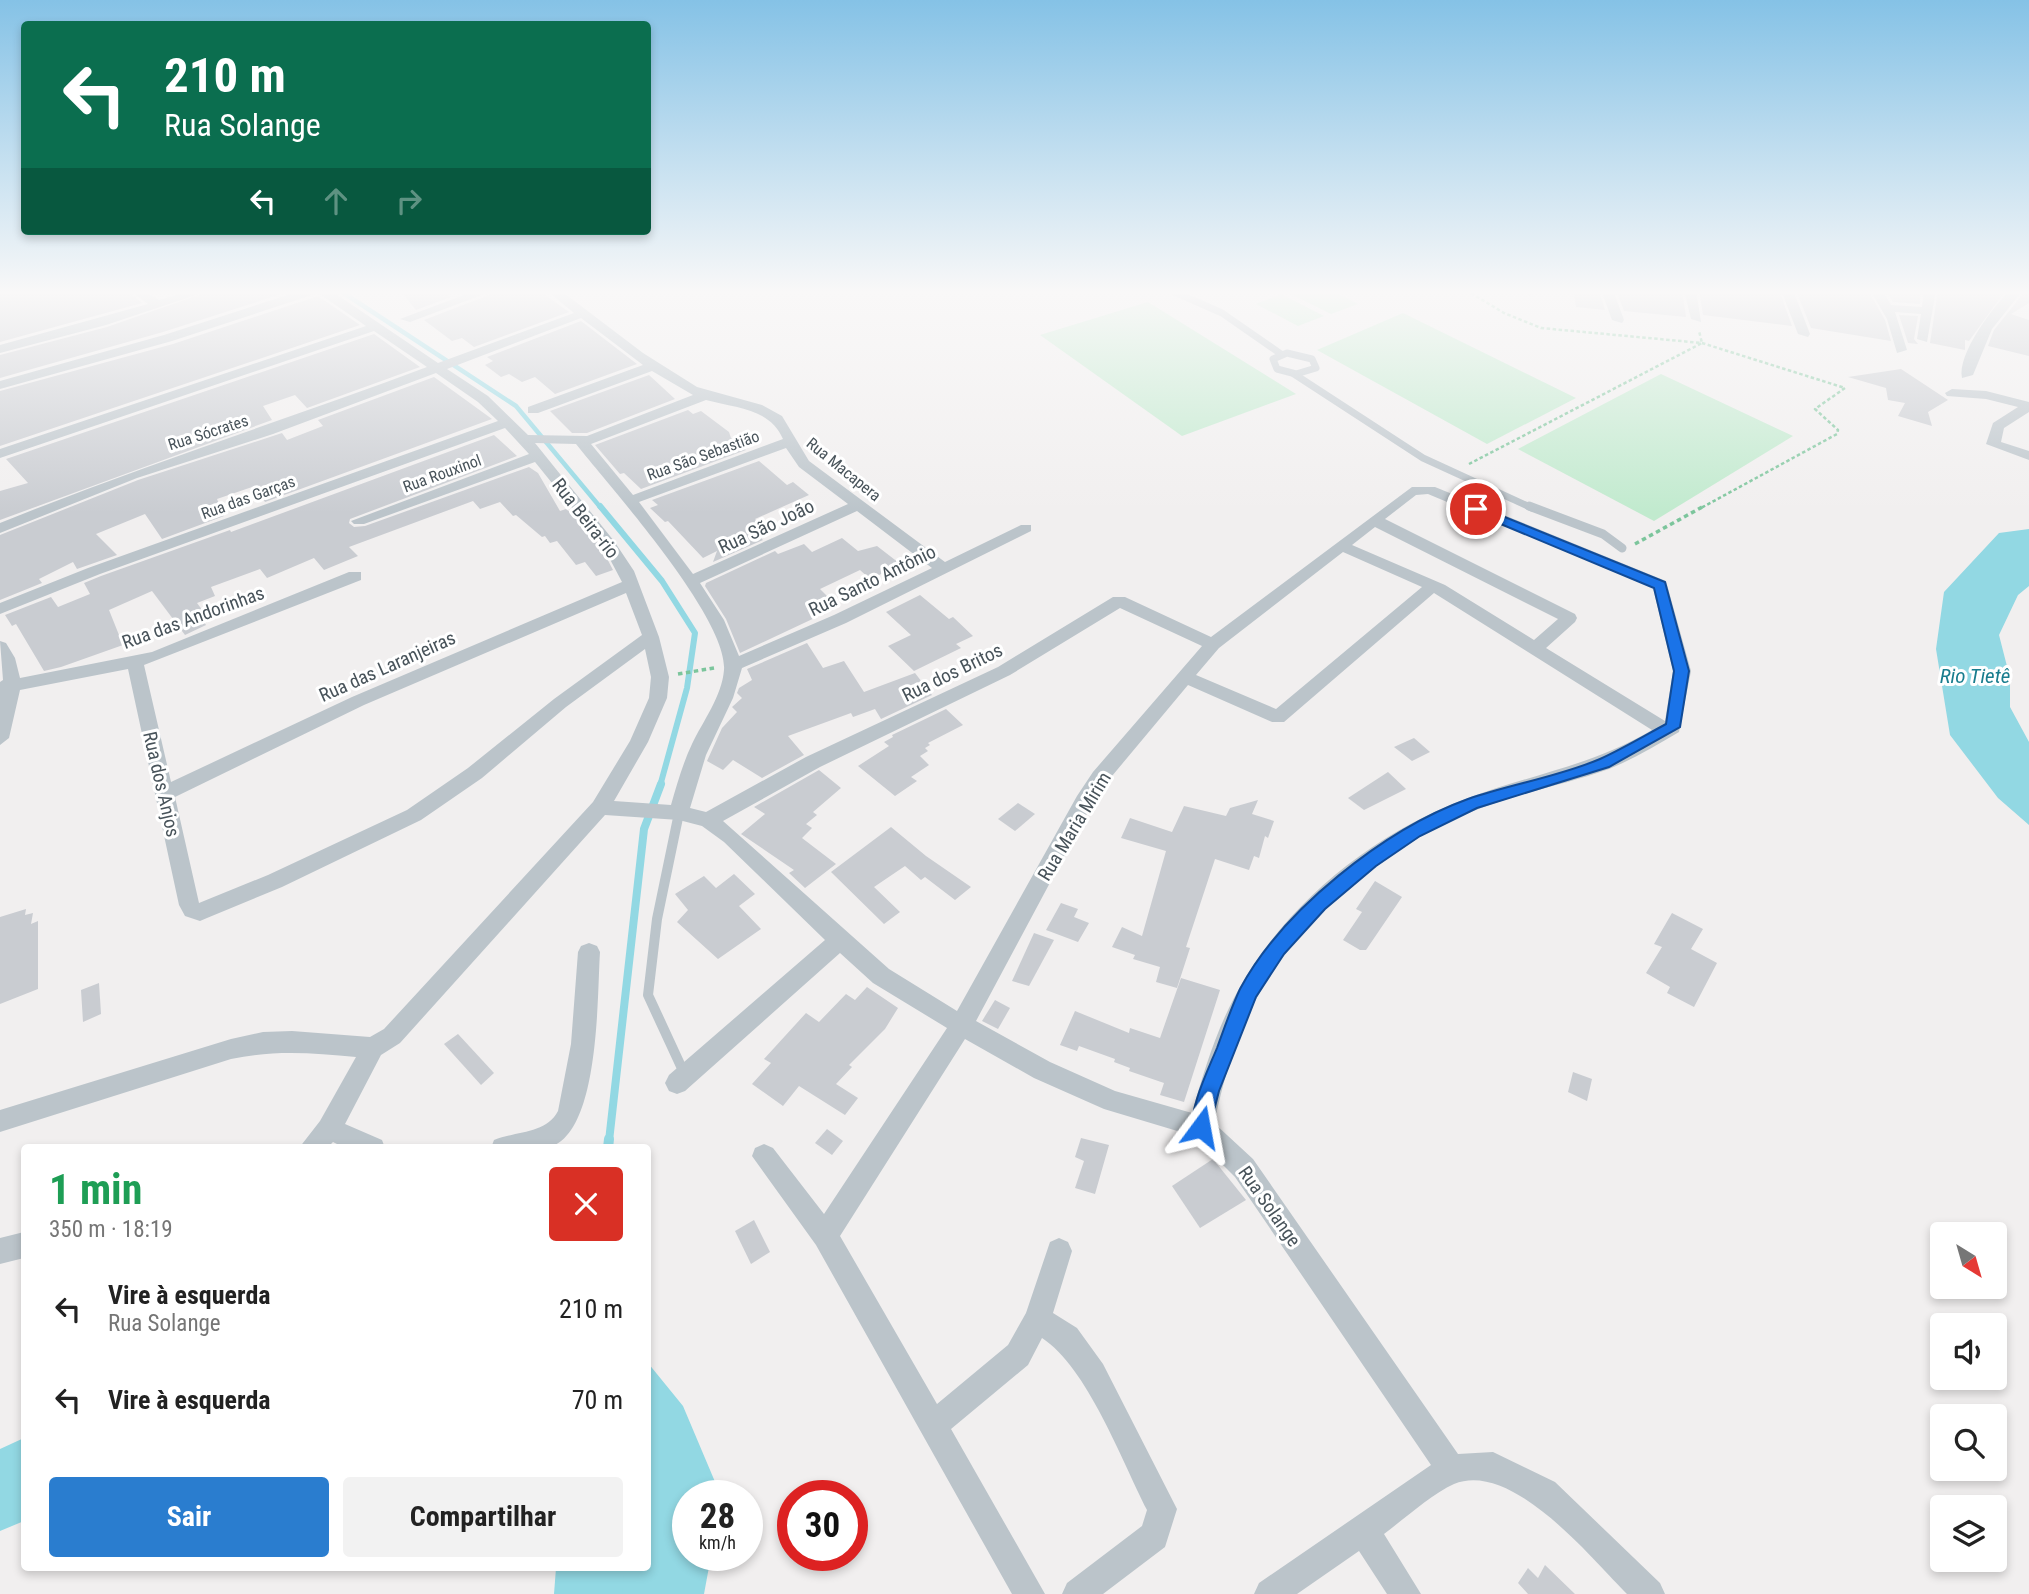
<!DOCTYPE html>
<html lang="pt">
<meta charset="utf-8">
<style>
body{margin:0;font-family:"Roboto Condensed",sans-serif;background:#f2f2f2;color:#222;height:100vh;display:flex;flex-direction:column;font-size:26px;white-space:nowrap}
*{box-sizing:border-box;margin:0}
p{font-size:23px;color:#767676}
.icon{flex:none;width:38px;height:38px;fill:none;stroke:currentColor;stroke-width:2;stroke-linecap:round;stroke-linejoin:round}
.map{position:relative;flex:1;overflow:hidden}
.panel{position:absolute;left:21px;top:1144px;width:630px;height:427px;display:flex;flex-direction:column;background:#fff;border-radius:7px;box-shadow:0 4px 10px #0003}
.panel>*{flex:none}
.guide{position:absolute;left:21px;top:21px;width:630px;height:214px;border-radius:7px;box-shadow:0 4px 10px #0003;background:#0b6e4f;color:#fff;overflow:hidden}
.needle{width:46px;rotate:143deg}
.fabs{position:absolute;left:1930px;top:1222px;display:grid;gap:14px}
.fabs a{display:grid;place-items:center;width:77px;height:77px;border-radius:7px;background:#fff;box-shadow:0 4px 10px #0003;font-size:35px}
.speed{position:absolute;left:672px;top:1480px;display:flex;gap:14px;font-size:35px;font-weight:700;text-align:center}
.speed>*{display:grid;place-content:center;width:91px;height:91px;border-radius:50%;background:#fff;box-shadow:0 4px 10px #0003;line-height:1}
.speed small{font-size:18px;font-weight:400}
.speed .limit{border:10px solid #d22;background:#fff;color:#111}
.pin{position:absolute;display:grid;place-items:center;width:60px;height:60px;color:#fff;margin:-30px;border:4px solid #fff;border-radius:50%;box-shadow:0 2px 7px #0007}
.me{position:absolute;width:77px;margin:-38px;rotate:13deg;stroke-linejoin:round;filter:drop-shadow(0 0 5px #0008)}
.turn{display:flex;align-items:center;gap:24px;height:147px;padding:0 28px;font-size:32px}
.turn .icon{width:91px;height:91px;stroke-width:2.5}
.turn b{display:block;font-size:49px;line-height:60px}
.lanes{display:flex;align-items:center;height:66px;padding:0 28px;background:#0003;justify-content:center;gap:35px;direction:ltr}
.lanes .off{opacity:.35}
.round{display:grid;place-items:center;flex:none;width:74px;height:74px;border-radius:7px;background:#f2f2f2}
.headline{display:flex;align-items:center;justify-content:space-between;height:119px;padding:0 28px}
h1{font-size:42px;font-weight:700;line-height:52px;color:#1e9e55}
.cta{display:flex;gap:14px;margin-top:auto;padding:14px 28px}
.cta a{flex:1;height:80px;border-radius:7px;background:#2a7dcf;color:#fff;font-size:28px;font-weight:700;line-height:80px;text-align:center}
.cta a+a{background:#f2f2f2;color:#222}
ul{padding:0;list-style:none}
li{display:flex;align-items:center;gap:21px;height:91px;padding:0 28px}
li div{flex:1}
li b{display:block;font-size:26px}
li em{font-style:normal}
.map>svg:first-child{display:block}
.green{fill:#c1eace}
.water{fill:#92d8e3}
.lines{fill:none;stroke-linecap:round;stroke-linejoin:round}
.stream-far3{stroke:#92d8e3;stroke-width:4.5}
.stream-far2{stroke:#92d8e3;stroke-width:6}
.stream-far1{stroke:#92d8e3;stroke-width:8}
.stream{stroke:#92d8e3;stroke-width:10}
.river{fill:#92d8e3;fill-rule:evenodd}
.building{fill:#c9ccd1}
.path-far1{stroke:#7cc59c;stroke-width:2.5;stroke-dasharray:3.5 2.5;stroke-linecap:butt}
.path{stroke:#7cc59c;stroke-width:3.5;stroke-dasharray:4.5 3.5;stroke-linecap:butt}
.service-far2{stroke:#bbc4ca;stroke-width:7}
.service-far1{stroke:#bbc4ca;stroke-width:9}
.service{stroke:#bbc4ca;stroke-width:10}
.minor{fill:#bbc4ca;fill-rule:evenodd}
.route{fill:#1a73e8;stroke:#114b97;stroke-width:2}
.labels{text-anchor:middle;stroke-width:6;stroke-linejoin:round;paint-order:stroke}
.far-street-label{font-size:16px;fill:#48535a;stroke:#fff}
.street-label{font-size:19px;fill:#48535a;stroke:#fff}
.water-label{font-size:21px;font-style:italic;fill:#197d8e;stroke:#fff}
</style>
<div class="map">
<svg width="2029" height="1594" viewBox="0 0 2029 1594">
<rect width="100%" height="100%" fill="#f1efef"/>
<!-- green -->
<g class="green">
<path d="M1292 290H1331L1358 304 1331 314 1287 292Z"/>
<path d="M1281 294 1324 316 1298 326 1256 304Z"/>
<path d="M1148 302 1296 394 1182 436 1040 335Z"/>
<path d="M1403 313 1576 398 1487 444 1317 350Z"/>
<path d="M1661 374 1793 436 1654 521 1518 449Z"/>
</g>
<!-- water -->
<g class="water">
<path d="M2029 529V586L2018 595 1999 635 2010 678V707L2029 742V825L1998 798 1950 735 1936 649 1944 592 1999 533Z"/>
<path d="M648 1363 683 1406 721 1496H688V1556H711L704 1594H610L606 1568H648Z"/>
<path d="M24 1438V1521L0 1531V1449Z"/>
</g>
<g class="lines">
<!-- stream-far3 -->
<path class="stream-far3" d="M339 290 516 406 601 508"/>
<!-- stream-far2 -->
<path class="stream-far2" d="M600 506 662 581 695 633 687 688 660 786"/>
<!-- stream-far1 -->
<path class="stream-far1" d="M609 1141 644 829 661 784"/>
<!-- stream -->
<path class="stream" d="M608 1148 609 1139"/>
<!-- river -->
<path class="river" d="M556 1568H624L622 1594H554Z"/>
</g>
<!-- building -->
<g class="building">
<path d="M0 290H126L142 303 0 342Z"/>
<path d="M213 290H294L163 332 0 378V355L107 327Z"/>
<path d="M400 290H444L451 297 416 310Z"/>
<path d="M502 290H538L569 312 474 347 462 338 452 341 424 320Z"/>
<path d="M1573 290H1599L1605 310 1576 307Z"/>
<path d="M1616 290H1682L1686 317 1624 311Z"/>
<path d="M1699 290H1779L1792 326 1703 315Z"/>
<path d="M1796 290H1868L1885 320 1891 341 1811 328Z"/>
<path d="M1885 290H1921L1920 304 1893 302Z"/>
<path d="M1938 290H2006L1969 341 1965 340V350L1930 343Z"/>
<path d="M2026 290H2029V303L2011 314 2029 320V356L1988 346 1994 330Z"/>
<path d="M318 296 360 325 0 446V391L173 344Z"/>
<path d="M1899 315 1918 316 1914 339 1918 344 1908 343Z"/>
<path d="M581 321 637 364 555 394 535 377 522 382 509 374 501 377 485 365 493 361 487 357Z"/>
<path d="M374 334 420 367 307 408 295 395 263 406 272 420 0 520V491L28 483 6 459Z"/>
<path d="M1901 369 1948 400 1928 412 1932 426 1898 416 1905 403 1888 400 1886 388 1848 377Z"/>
<path d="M649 375 675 399 587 433H572L550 411Z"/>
<path d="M434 377 492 419 265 502 255 486 217 499 224 516 162 539 145 514 96 534 117 555 77 569 73 562 39 579 42 583 0 600V535L138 480 282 433 287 440 323 426 318 420Z"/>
<path d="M688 410 693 414 701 411 729 432 731 438 746 450 641 489 624 473 620 474 595 445Z"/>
<path d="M494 435 517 456 350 519 349 523 354 527 365 526 529 467 538 473 560 511 566 509 578 519 601 547 613 570 596 576 585 562 576 565 557 541 550 543 545 536 542 537 516 515 513 516 500 502 480 509 473 501 349 547 358 556 324 570 314 558 267 578 260 569 211 587 215 596 197 603 203 611 199 614 206 625 185 635 152 591 109 610 123 645 61 667 44 671 16 624 12 626 5 615 51 597 58 607 90 594 84 583 101 576 230 530 231 532Z"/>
<path d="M759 461 787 485 793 482 809 495 755 519 760 524 750 528 763 540 713 562 717 551 703 558 668 521 665 522 650 508 658 505 652 500Z"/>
<path d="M842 538 858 551 877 546 899 563 871 580 860 570 820 589 838 607 740 653 726 619 705 586 706 583 775 551 778 554 804 544 812 552Z"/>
<path d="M920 595 949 619 953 617 973 636 956 644 961 648 914 671 888 646 911 635 886 612Z"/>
<path d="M807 643 823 668 844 661 864 692 915 673 932 695 881 719 875 709 853 717 851 713 788 736 804 755 762 778 733 760 723 770 707 761 722 728 737 712 732 707 742 698 737 693 739 688 752 680 747 669Z"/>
<path d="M946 709 963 725 928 743 930 745 925 748 928 751 920 756 929 765 911 777 917 781 895 796 858 766 889 746 884 742 893 737 892 735Z"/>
<path d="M1414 738 1430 752 1412 761 1394 747Z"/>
<path d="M819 770 841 788 813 812 817 815 806 824 812 828 802 838 836 864 805 888 789 873 794 870 741 834 765 814 754 807Z"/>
<path d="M1388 772 1406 789 1364 810 1348 798Z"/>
<path d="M1258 800 1252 814 1274 821 1268 838 1265 836 1259 858 1254 856 1249 870 1215 859 1186 947 1190 948 1177 988 1156 982 1160 967 1133 959 1135 955 1112 947 1122 927 1142 936 1166 851 1121 838 1130 818 1172 832 1184 806 1226 816 1230 808Z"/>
<path d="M1018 803 1035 814 1015 831 998 819Z"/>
<path d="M891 827 926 856 971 887 955 900 925 877 921 880 905 866 874 887 900 912 884 924 831 872Z"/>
<path d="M734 874 755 894 739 906 761 929 718 959 677 922 688 910 675 894 704 876 716 888Z"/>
<path d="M1375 881 1402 897 1366 950H1360L1343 940 1362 912 1356 909Z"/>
<path d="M1061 903 1078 909 1074 917 1089 923 1078 942 1046 930Z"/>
<path d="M26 909 25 915 33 913 31 924 38 921V989L0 1004V917Z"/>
<path d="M1672 913 1703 929 1691 949 1717 963 1694 1007 1667 993 1670 987 1646 973 1662 947 1654 944Z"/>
<path d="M1034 933 1054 940 1029 986 1012 981Z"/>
<path d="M1181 978 1220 990 1184 1102 1160 1095 1164 1083 1129 1071 1130 1068 1114 1062 1115 1059 1079 1046 1077 1051 1060 1045 1075 1011 1129 1033 1130 1028 1160 1038Z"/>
<path d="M99 983 101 1014 83 1022 81 990Z"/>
<path d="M867 987 898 1008 885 1029 849 1065 852 1067 836 1084 858 1098 845 1115 799 1086 783 1106 752 1084 771 1063 764 1059 806 1013 819 1022 846 994 855 1000Z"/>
<path d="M995 1000 1010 1008 998 1029 982 1021Z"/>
<path d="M458 1034 494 1073 481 1085 444 1044Z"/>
<path d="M1573 1072 1592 1079 1587 1101 1568 1092Z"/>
<path d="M827 1129 843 1141 832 1155 815 1143Z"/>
<path d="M1081 1138 1109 1145 1095 1194 1075 1188 1084 1161 1075 1157Z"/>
<path d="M1213 1159 1246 1200 1200 1228 1172 1186Z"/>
<path d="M754 1220 770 1252 751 1264 735 1231Z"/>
<path d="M1545 1565 1575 1594H1528L1518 1583 1528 1568 1538 1578Z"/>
</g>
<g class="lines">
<!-- path-far1 -->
<g class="path-far1">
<path d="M1466 290 1504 313 1541 328 1702 343 1845 388 1815 409 1838 430 1837 434 1701 508"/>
<path d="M1469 464 1702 343 1699 331"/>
</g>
<!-- path -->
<g class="path">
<path d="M1635 544 1704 506"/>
<path d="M678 674 714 668"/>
</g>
<!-- service-far2 -->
<g class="service-far2">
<path d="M1170 290 1222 313 1281 354"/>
<path d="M1287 353 1312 359 1316 368 1296 374 1277 369 1273 359Z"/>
<path d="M1294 374 1423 458 1532 508"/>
</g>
<!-- service-far1 -->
<path class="service-far1" d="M1529 506 1603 534 1622 548"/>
<!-- service -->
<path class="service" d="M679 813 657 919 648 995 685 1075"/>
<!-- minor -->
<g class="minor">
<path d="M129 290H143L159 300 193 290H211L106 325 0 353V345L148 304Z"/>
<path d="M303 290H330L438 363 574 313 546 290H560L643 353 697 387 762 405 782 416 809 461 945 562 1021 525H1031V531L846 623 742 668 733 698 706 755 690 808 706 812 806 757 998 667 1113 597H1125L1211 637 1412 487H1435L1666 581 1691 671 1679 732C1657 745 1634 759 1609 769 1567 784 1523 792 1481 808 1386 844 1295 920 1250 1011 1232 1046 1223 1085 1214 1123L1253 1159 1458 1454 1493 1452 1555 1482 1660 1583 1665 1594H1627C1591 1558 1512 1460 1454 1484 1432 1494 1404 1519 1384 1534L1421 1594H1387L1359 1551 1297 1594H1254L1259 1583 1431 1465 1235 1177 1194 1136 1104 1109 1034 1078 965 1039 840 1236 937 1404 1008 1345 1026 1313 1050 1242 1059 1238 1068 1242 1072 1251 1053 1313 1077 1328 1103 1364 1177 1509 1165 1547 1103 1594H1062L1067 1583 1142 1526 1147 1510C1122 1461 1087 1367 1042 1338L1028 1365 951 1429 1045 1594H1012L816 1245 752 1156 755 1148 764 1144 773 1148 824 1214 947 1028 873 983 840 953 685 1091 677 1094 669 1091 665 1083 669 1075 825 940 724 842 702 826 679 820 605 815 400 1043 381 1055 345 1124 382 1140 385 1148H345L333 1142 327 1148H299L320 1121 356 1057C312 1053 274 1050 231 1059L0 1132V1110L231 1039 263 1032 292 1031 370 1037 384 1029 593 802 630 741 649 698 651 677 645 649 566 707 482 778 421 820 282 887 207 918 200 921 185 916 179 905 128 669 20 690 9 738 0 745V682L3 680 0 641 6 643 15 658 20 678 152 652 349 572H361V580L144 665 171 782 352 697 622 582 603 546 535 462 364 524H354L351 521 529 454 505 428 100 574 0 614V603L88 568 498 421 478 402 436 373 273 434 137 478 0 533V523C141 466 285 420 427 367L374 331 0 458V449L366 326 318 293 172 341 0 389V381L164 335ZM581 318 643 365 528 407V413H538L652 371 693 395 587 436 528 435 488 396 447 369ZM706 400C735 408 770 408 783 439L633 495 591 444ZM535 443 576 444C610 487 728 618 724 670 722 696 703 721 692 744 683 763 677 784 671 805L614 801 648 742 667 698 669 677 659 637 634 571 614 541ZM786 448 799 467 848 504 693 574 639 502ZM1428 494 1653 588 1673 671 1665 721 1546 648 1575 622 1577 618 1575 614 1385 519 1416 495ZM857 511 932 568 834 615 739 656 724 620 700 583ZM1375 527 1558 619 1534 640 1445 585 1352 545ZM1343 552 1422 587 1276 709 1196 675 1219 648ZM626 593 642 635 554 699 468 768 407 810 268 875 199 903 175 797 364 705ZM1434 593 1652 730C1591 766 1532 774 1468 798 1372 833 1281 907 1234 998 1215 1034 1203 1074 1192 1113L1115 1091 1050 1062 976 1021 1091 806 1107 782 1188 685 1272 722H1284ZM1120 608 1202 646 1093 772 1077 796 957 1011 889 969 723 821 820 767 1010 675Z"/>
<path d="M477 290H495L410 322 400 319Z"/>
<path d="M1524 290H1536V292L1530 296Z"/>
<path d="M1601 290H1613L1624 320 1622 323 1612 320Z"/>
<path d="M1684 290H1696L1701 322 1691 319Z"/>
<path d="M1781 290H1793L1810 334 1808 337 1798 334Z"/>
<path d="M1870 290H1882L1891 305 1922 307 1924 290H1936L1927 342 1917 339 1921 314 1895 312 1907 350 1897 353 1887 319Z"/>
<path d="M2010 290H2023L1992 329 1973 375 1962 378C1957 354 1993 307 2010 290Z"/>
<path d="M1952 389 1986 391 2029 402V412L2004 428 2001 442 2029 451V460L1986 444 1993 423 2018 407 1986 399 1947 396 1945 393Z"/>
<path d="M589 943 597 946 600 952C597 997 600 1132 550 1147 533 1152 509 1148 491 1148L494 1140C516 1131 546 1134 558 1111L571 1044 578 952 581 946Z"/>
<path d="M24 1232V1258L0 1264V1238Z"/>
</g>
</g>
<!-- sky -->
<linearGradient id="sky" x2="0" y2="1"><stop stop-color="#85c2e6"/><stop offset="0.57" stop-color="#f9f8f8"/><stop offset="1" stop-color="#f9f8f8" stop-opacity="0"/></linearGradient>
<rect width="2029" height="513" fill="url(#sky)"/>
<!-- route -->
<path class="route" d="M1472 507H1480L1665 582 1689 671 1680 727 1609 767 1477 808 1420 836 1376 866 1325 909 1284 954 1256 997 1219 1091 1208 1134 1201 1136 1194 1134C1186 1114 1209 1068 1217 1048 1224 1029 1231 1008 1240 989 1282 910 1385 829 1468 799 1511 784 1558 777 1600 759 1622 749 1644 736 1666 724L1674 671 1654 588 1472 512Z"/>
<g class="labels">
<!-- far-street labels -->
<g class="far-street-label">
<text transform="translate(208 432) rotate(-18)" y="6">Rua Sócrates</text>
<text transform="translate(703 455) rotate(-20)" y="6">Rua São Sebastião</text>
<text transform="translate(844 469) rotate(39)" y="6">Rua Macapera</text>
<text transform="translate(442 473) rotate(-20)" y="6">Rua Rouxinol</text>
<text transform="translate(248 497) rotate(-20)" y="6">Rua das Garças</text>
</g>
<!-- street labels -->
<g class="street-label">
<text transform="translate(586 518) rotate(52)" y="7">Rua Beira-rio</text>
<text transform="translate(766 526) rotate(-25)" y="7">Rua São João</text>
<text transform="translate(872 580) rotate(-26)" y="7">Rua Santo Antônio</text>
<text transform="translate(193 617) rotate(-20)" y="7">Rua das Andorinhas</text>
<text transform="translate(387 666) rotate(-24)" y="7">Rua das Laranjeiras</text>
<text transform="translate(952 672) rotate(-26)" y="7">Rua dos Britos</text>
<text transform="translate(162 784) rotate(77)" y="7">Rua dos Anjos</text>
<text transform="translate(1074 826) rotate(-59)" y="7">Rua Maria Mirim</text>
<text transform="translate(1270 1206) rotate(55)" y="7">Rua Solange</text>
</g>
<!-- water labels -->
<g class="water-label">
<text x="1975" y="683">Rio Tietê</text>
</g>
</g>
</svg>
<div class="fabs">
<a><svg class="needle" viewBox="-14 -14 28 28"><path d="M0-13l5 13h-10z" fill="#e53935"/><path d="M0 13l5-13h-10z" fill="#767676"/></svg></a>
<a><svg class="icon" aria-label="sound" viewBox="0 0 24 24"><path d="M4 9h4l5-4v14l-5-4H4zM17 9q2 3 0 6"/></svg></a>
<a><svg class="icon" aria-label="search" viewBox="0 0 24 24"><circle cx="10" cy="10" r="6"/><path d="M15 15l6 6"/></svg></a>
<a><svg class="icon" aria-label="layers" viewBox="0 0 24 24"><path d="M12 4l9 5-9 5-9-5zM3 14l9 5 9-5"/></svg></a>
</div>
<div class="speed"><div>28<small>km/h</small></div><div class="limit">30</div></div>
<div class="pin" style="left:1476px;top:509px;background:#d93025"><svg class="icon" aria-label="arrive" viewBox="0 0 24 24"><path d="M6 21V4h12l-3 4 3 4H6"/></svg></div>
<svg class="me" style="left:1201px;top:1127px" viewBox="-20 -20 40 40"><path d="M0-17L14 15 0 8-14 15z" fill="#1a73e8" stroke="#fff" stroke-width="4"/></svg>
<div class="guide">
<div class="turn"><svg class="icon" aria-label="left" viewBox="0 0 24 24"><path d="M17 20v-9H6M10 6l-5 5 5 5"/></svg><div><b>210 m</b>Rua Solange</div></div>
<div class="lanes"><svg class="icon" aria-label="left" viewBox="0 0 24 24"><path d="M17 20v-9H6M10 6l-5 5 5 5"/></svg><svg class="icon off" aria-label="ahead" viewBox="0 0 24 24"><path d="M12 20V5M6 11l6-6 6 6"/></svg><svg class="icon off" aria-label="right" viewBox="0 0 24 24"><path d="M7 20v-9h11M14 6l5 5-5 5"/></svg></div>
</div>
<section class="panel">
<div class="headline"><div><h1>1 min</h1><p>350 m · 18:19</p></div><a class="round" style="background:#d93025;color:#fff"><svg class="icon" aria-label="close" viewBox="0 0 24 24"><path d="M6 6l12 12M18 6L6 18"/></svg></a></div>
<ul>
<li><svg class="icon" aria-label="left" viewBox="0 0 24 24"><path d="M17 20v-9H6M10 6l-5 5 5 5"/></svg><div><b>Vire à esquerda</b><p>Rua Solange</p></div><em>210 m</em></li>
<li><svg class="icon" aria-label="left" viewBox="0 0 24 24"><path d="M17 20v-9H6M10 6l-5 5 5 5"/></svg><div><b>Vire à esquerda</b></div><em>70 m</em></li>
</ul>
<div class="cta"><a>Sair</a><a>Compartilhar</a></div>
</section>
</div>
